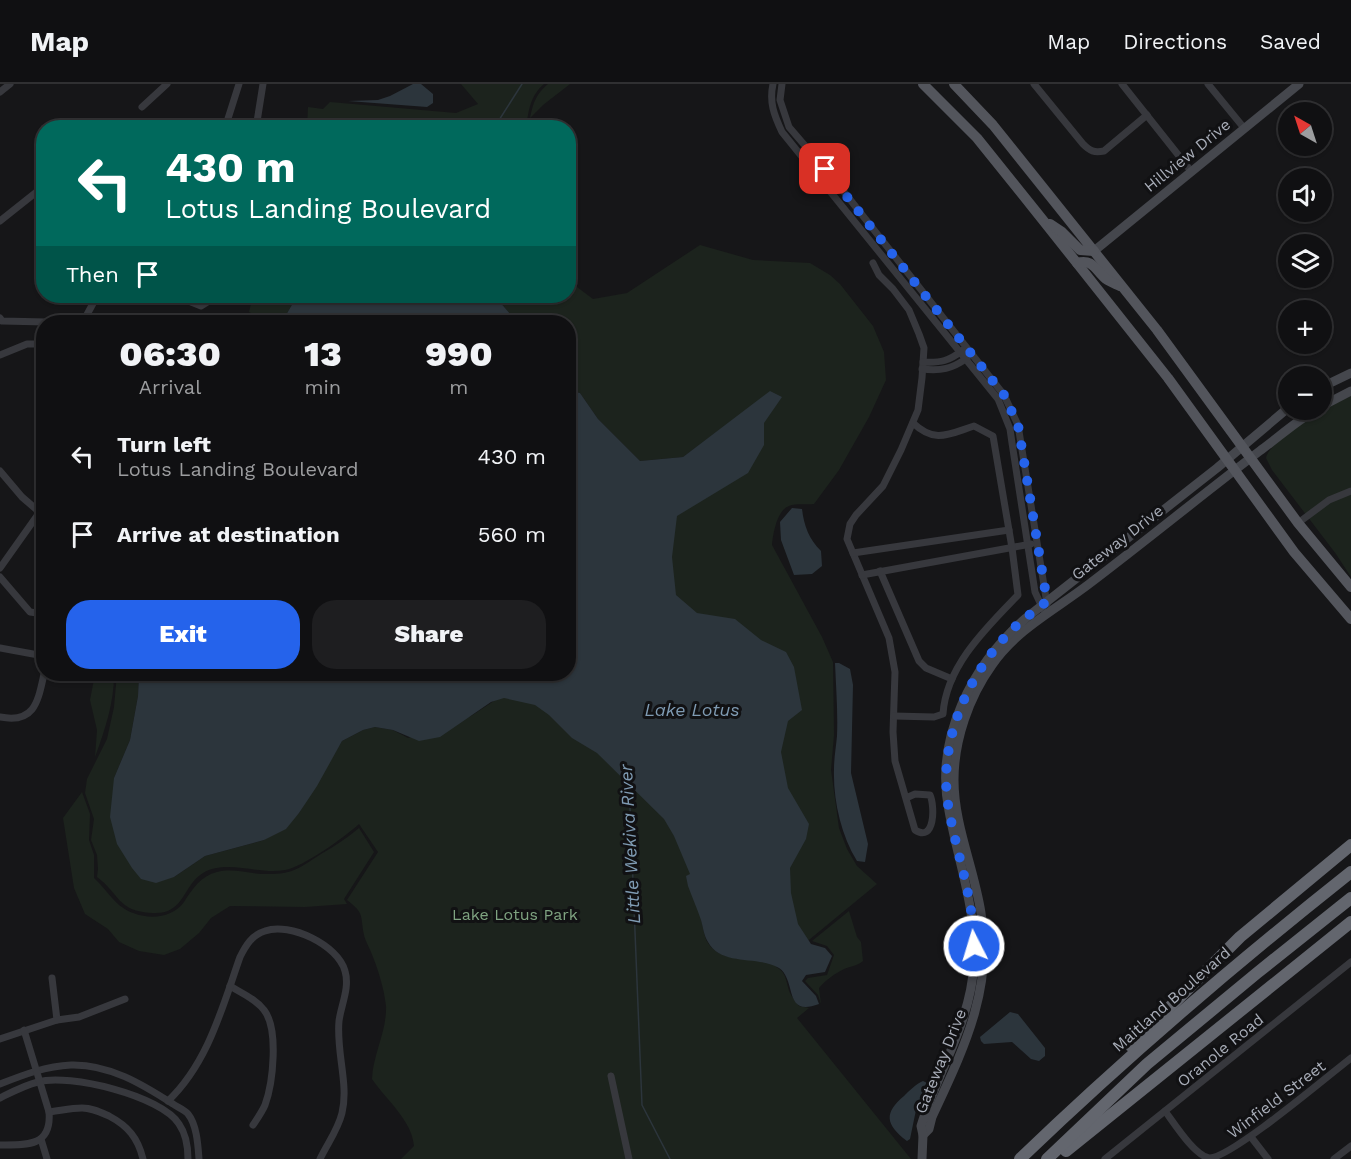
<!DOCTYPE html>
<meta charset="utf-8">
<style>
body{margin:0;font-family:"Work Sans",sans-serif;background:#1e1e20;color:#f1f3f6;height:100vh;display:flex;flex-direction:column;font-size:22px;white-space:nowrap}
*{box-sizing:border-box;margin:0}
p{font-size:20px;color:#9c9d9f}
.icon{flex:none;width:33px;height:33px;fill:none;stroke:currentColor;stroke-width:2;stroke-linecap:round;stroke-linejoin:round}
.map{position:relative;flex:1;overflow:hidden}
.drawer{position:absolute;left:36px;top:231px;width:540px;height:366px;display:flex;flex-direction:column;background:#101012;border-radius:24px;box-shadow:0 2px 4px #0004,0 0 0 2px #303032}
.drawer>*{flex:none}
.hud{position:absolute;left:36px;top:36px;width:540px;height:183px;border-radius:24px;box-shadow:0 2px 4px #0004,0 0 0 2px #303032;background:#00695c;color:#fff;overflow:hidden}
.needle{width:39px;rotate:321deg}
.fabs{position:absolute;left:1278px;top:18px;display:grid;gap:12px}
.fabs a{display:grid;place-items:center;width:54px;height:54px;border-radius:50%;background:#101012;box-shadow:0 2px 4px #0004,0 0 0 2px #303032;font-size:30px}
.pin{position:absolute;display:grid;place-items:center;width:51px;height:51px;color:#fff;margin:-26px;border-radius:12px;box-shadow:0 3px 9px #0006}
.me{position:absolute;width:66px;margin:-33px;rotate:355deg;stroke-linejoin:round;filter:drop-shadow(0 0 4px #0008)}
.turn{display:flex;align-items:center;gap:21px;height:126px;padding:0 30px;font-size:27px}
.turn .icon{width:78px;height:78px;stroke-width:2.5}
.turn b{display:block;font-size:42px;line-height:51px}
.then{display:flex;align-items:center;height:57px;padding:0 30px;background:#0003;gap:12px;font-size:22px}
.eta{display:flex;justify-content:space-evenly;align-items:center;height:102px;text-align:center}
.eta b{font-size:36px;font-weight:800;line-height:42px}
.button{display:flex;gap:12px;margin-top:auto;padding:12px 30px}
.button a{flex:1;height:69px;border-radius:24px;background:#2563eb;color:#fff;font-size:24px;font-weight:800;line-height:69px;text-align:center}
.button a+a{background:#1e1e20;color:#f1f3f6}
ul{padding:0;list-style:none}
li{display:flex;align-items:center;gap:18px;height:78px;padding:0 30px}
li div{flex:1}
li b{display:block;font-size:22px}
li em{font-style:normal}
header{display:flex;align-items:center;gap:36px;box-sizing:border-box;height:84px;padding:0 30px;background:#101012;border-bottom:2px solid #303032}
header strong{font-size:28px}
nav{display:flex;gap:33px;margin-inline-start:auto;font-size:21px}
.map>svg:first-child{display:block}
.green{fill:#1c231d;fill-rule:evenodd}
.water{fill:#2c353c}
.lines{fill:none;stroke-linecap:round;stroke-linejoin:round}
.stream{stroke:#2c353c;stroke-width:1.5}
.street{stroke:#37383d;stroke-width:7}
.secondary{stroke:#45474d;stroke-width:9}
.primary{stroke:#53555c;stroke-width:10}
.highway{stroke:#63666e;stroke-width:12}
.route{stroke:#2563eb;stroke-width:10;stroke-dasharray:0 18}
.labels{text-anchor:middle;stroke-width:6;stroke-linejoin:round;paint-order:stroke}
.street-label{font-size:16px;fill:#a8adb8;stroke:#111113}
.park-label{font-size:16px;fill:#7fa381;stroke:#111113}
.water-label{font-size:18px;font-style:italic;fill:#7f9bb3;stroke:#111113}
</style>
<header>
<strong>Map</strong>
<nav><a>Map</a><a>Directions</a><a>Saved</a></nav>
</header>
<div class="map">
<svg width="1351" height="1075" viewBox="0 0 1351 1075">
<rect width="100%" height="100%" fill="#161618"/>
<!-- green -->
<g class="green">
<path d="M461 0H544C530 12 529 26 526 43H307L308 23 323 25 330 18 456 29 478 20Z"/>
<path d="M548 0H570L543 21 530 34C533 19 536 10 548 0Z"/>
<path d="M700 161 753 176 810 179 830 191 840 200 873 242 884 268 886 296 869 333 839 386 814 420C807 421 796 419 789 422 777 426 773 450 772 461L822 553 833 578 834 651 831 686 839 744 847 765 857 782 877 800 776 883C787 888 786 899 790 909 792 913 796 918 799 922L809 924 797 934 911 1075H401L414 1062C412 1036 386 1016 372 995 373 970 387 947 386 922 384 904 378 885 371 868 369 863 365 856 364 851 360 831 365 830 347 816L378 768 359 740C345 753 303 783 285 786 259 791 227 775 203 789 182 802 185 831 152 829 117 827 120 810 97 793L98 785 97 771 91 756 94 735 85 709 87 695 107 655 114 623 117 590H139L138 612 130 656 114 694 174 793 205 772 264 756 299 729 342 657 363 646 375 643 393 646 408 654 471 632 497 615 499 607 568 590 614 433 749 324 683 373 640 377 598 335 580 309 572 307 569 303 568 238H517L499 217 500 212H568L569 197 593 215 627 209ZM701 834 749 876C734 874 717 873 708 859 704 853 703 842 701 834Z"/>
<path d="M253 212H297L282 238H268L249 228Z"/>
<path d="M1351 312V493L1336 470 1272 386 1266 374C1268 357 1334 319 1351 312Z"/>
<path d="M95 590H114C114 620 105 645 95 673L97 646 90 616Z"/>
<path d="M374 590H438C411 602 402 603 374 590Z"/>
<path d="M82 708 90 730 89 756 94 771V794C103 802 110 813 119 821 137 836 170 838 184 818 193 804 201 792 217 788 232 784 247 789 262 790 292 791 298 785 321 770 335 762 347 754 359 744L374 768 344 815 347 820 305 823 230 822 211 834 199 849 180 865 164 871 139 867 119 858 108 845 85 830 74 804 63 734Z"/>
<path d="M849 827 857 853 861 858 863 877C857 882 851 882 844 885 834 890 826 896 819 904L821 920 818 911 805 897 808 894 827 891 834 871 827 862 812 857Z"/>
</g>
<!-- water -->
<g class="water">
<path d="M413 0H421L433 10V19L427 23 348 17 378 16 390 12Z"/>
<path d="M297 212H500L499 217 517 238H282Z"/>
<path d="M569 303 572 307 580 309 598 335 640 377 683 373 770 307 782 313 764 339V361L748 389 677 432 672 473 676 511 697 529 735 535 761 556 786 568 794 583 802 626 788 637 781 668 788 704 809 740 806 755 790 784 791 809 798 840 811 860 825 864 832 872 825 888 806 891 802 897 816 912 819 920C783 934 797 896 779 884 757 871 722 883 708 858 704 852 703 843 701 836 697 824 692 813 688 802L686 792 690 790 674 752 664 735 597 669 572 654 549 631 535 621 504 614 491 618 440 653 419 657 393 646 375 643 363 646 342 657 317 702 299 729 286 745 264 756 205 772 174 793 156 799 141 795 132 784 117 760 110 733 114 694 130 656 138 612 139 590H374L396 598 416 599 438 590H568Z"/>
<path d="M792 424 802 425C804 442 809 455 821 467L822 482 812 490 794 491 781 456 780 438Z"/>
<path d="M835 579H839L850 585 853 601 851 689 868 760 865 778 857 777C841 751 833 716 834 685 834 674 836 663 837 652 838 628 836 603 835 579Z"/>
<path d="M1010 928 1018 930 1045 964V972L1039 977 1031 975 1012 958 984 960 981 957 980 953Z"/>
<path d="M923 997 927 999V1003L916 1026 910 1055 907 1057C885 1040 884 1029 904 1012 910 1006 916 1000 923 997Z"/>
</g>
<g class="lines">
<!-- stream -->
<g class="stream">
<path d="M494 44 522 0"/>
<path d="M629 699 642 1021 670 1075"/>
</g>
<!-- street -->
<g class="street">
<path d="M773 0C769 18 774 31 782 48L998 315 1010 345 1012 359 1035 508 1043 525"/>
<path d="M782 0 780 16 789 43 837 99 1004 311 1018 341 1047 520"/>
<path d="M1034 0 1083 60C1090 67 1094 69 1104 67L1147 31"/>
<path d="M1122 0 1191 87"/>
<path d="M1208 0 1244 44"/>
<path d="M0 8 10 0"/>
<path d="M142 23 167 0"/>
<path d="M225 44 239 0"/>
<path d="M256 44 263 0"/>
<path d="M0 137 44 102"/>
<path d="M873 179 879 191 893 205 909 226 919 250 924 264 922 294 918 326 901 366 883 402 856 431 850 440 847 455 889 554 895 588 893 648 895 677 915 746C935 759 935 722 930 711L915 710 906 714"/>
<path d="M189 212 191 218 201 222 209 217 210 212"/>
<path d="M0 234 2 237 46 238"/>
<path d="M83 238 97 212"/>
<path d="M0 271 27 260H44"/>
<path d="M923 278C941 279 949 277 963 266"/>
<path d="M922 285C941 287 952 285 967 274"/>
<path d="M0 387 22 413 44 432"/>
<path d="M1298 439 1329 416 1351 407"/>
<path d="M853 469 1009 446"/>
<path d="M0 484 39 429"/>
<path d="M880 487 919 577 926 584 952 595"/>
<path d="M862 491 1031 460"/>
<path d="M0 493 30 528 44 530"/>
<path d="M0 564 44 572"/>
<path d="M894 632 934 633 943 630C946 582 987 543 1018 511L1012 464 993 352 974 342C949 350 935 360 913 339"/>
<path d="M0 633C35 640 38 617 44 590"/>
<path d="M52 894 57 936"/>
<path d="M230 902C241 909 256 915 264 926 279 945 273 999 265 1021 262 1028 257 1035 253 1041"/>
<path d="M0 955 57 936 79 933 125 915"/>
<path d="M611 992 629 1075"/>
<path d="M0 1000C23 991 46 982 71 981 109 980 142 1000 173 1020 177 1023 185 1026 188 1030 197 1041 198 1062 199 1075"/>
<path d="M0 1014C12 1008 25 1001 38 998 69 989 162 1012 179 1040 186 1050 188 1063 188 1075"/>
<path d="M168 1017C208 979 222 924 240 873 246 861 252 851 265 847 290 838 338 861 345 887 350 904 341 921 339 937 336 968 349 1000 342 1029 338 1046 327 1060 320 1075"/>
<path d="M1165 1027C1174 1039 1194 1071 1209 1074 1230 1075 1329 991 1351 974"/>
<path d="M49 1028C59 1027 71 1024 82 1024 92 1024 100 1028 109 1032 128 1042 138 1054 143 1075"/>
<path d="M1251 1053 1268 1075"/>
<path d="M41 1055 47 1075"/>
<path d="M0 1061C26 1061 52 1063 49 1028L24 946"/>
<path d="M1105 1075 1351 878"/>
<path d="M1334 1075 1351 1062"/>
</g>
<!-- secondary -->
<g class="secondary">
<path d="M1094 167 1299 0"/>
<path d="M1322 303 1351 289"/>
<path d="M1322 322 1351 307"/>
<path d="M923 1051 929 1045 932 1033C963 966 994 905 981 829 974 784 954 741 954 696 954 656 969 613 992 581 1017 545 1055 526 1089 500 1147 456 1203 410 1261 366 1279 353 1296 337 1316 326"/>
<path d="M922 1075 923 1051 921 1042C938 987 971 938 974 879 977 827 958 777 949 727 934 654 972 581 1026 534L1217 384 1288 324"/>
</g>
<!-- primary -->
<g class="primary">
<path d="M923 0 977 54 1042 135 1168 294 1294 468 1351 535"/>
<path d="M954 0 993 41 1157 246 1298 439 1351 503"/>
<path d="M1050 140 1062 148 1080 166 1094 167"/>
<path d="M1077 179C1093 174 1096 187 1106 195 1110 198 1116 200 1120 202"/>
</g>
<!-- highway -->
<g class="highway">
<path d="M1131 962 1240 853 1351 761"/>
<path d="M1066 1067 1351 838"/>
<path d="M1020 1075C1127 972 1235 880 1351 788"/>
<path d="M1047 1075 1147 980 1257 889 1351 814"/>
</g>
</g>
<g class="lines">
<!-- route -->
<path class="route" d="M825 85 1004 311 1018 341 1047 517C1033 529 1017 539 1005 553 964 598 937 664 949 726 957 771 974 816 974 862"/>
</g>
<g class="labels">
<!-- street labels -->
<g class="street-label">
<text transform="translate(1187 71) rotate(-39)" y="6">Hillview Drive</text>
<text transform="translate(1117 458) rotate(-38)" y="6">Gateway Drive</text>
<text transform="translate(1171 915) rotate(-41)" y="6">Maitland Boulevard</text>
<text transform="translate(1220 966) rotate(-39)" y="6">Oranole Road</text>
<text transform="translate(940 977) rotate(-68)" y="6">Gateway Drive</text>
<text transform="translate(1276 1015) rotate(-37)" y="6">Winfield Street</text>
</g>
<!-- park labels -->
<g class="park-label">
<text x="515" y="836">Lake Lotus Park</text>
</g>
<!-- water labels -->
<g class="water-label">
<text x="692" y="632">Lake Lotus</text>
<text transform="translate(630 760) rotate(-93)" y="6">Little Wekiva River</text>
</g>
</g>
</svg>
<div class="fabs">
<a><svg class="needle" viewBox="-14 -14 28 28"><path d="M0-13l5 13h-10z" fill="#e53935"/><path d="M0 13l5-13h-10z" fill="#9c9d9f"/></svg></a>
<a><svg class="icon" aria-label="sound" viewBox="0 0 24 24"><path d="M4 9h4l5-4v14l-5-4H4zM17 9q2 3 0 6"/></svg></a>
<a><svg class="icon" aria-label="layers" viewBox="0 0 24 24"><path d="M12 4l9 5-9 5-9-5zM3 14l9 5 9-5"/></svg></a>
<a>+</a>
<a>−</a>
</div>
<div class="pin" style="left:825px;top:85px;background:#d93025"><svg class="icon" aria-label="arrive" viewBox="0 0 24 24"><path d="M6 21V4h12l-3 4 3 4H6"/></svg></div>
<svg class="me" style="left:974px;top:862px" viewBox="-20 -20 40 40"><circle r="17" fill="#2563eb" stroke="#fff" stroke-width="3"/><path d="M0-11L8 9 0 5-8 9z" fill="#fff"/></svg>
<div class="hud">
<div class="turn"><svg class="icon" aria-label="left" viewBox="0 0 24 24"><path d="M17 20v-9H6M10 6l-5 5 5 5"/></svg><div><b>430 m</b>Lotus Landing Boulevard</div></div>
<div class="then">Then<svg class="icon" aria-label="arrive" viewBox="0 0 24 24"><path d="M6 21V4h12l-3 4 3 4H6"/></svg></div>
</div>
<section class="drawer">
<div class="eta">
<div><b>06:30</b><p>Arrival</p></div>
<div><b>13</b><p>min</p></div>
<div><b>990</b><p>m</p></div>
</div>
<ul>
<li><svg class="icon" aria-label="left" viewBox="0 0 24 24"><path d="M17 20v-9H6M10 6l-5 5 5 5"/></svg><div><b>Turn left</b><p>Lotus Landing Boulevard</p></div><em>430 m</em></li>
<li><svg class="icon" aria-label="arrive" viewBox="0 0 24 24"><path d="M6 21V4h12l-3 4 3 4H6"/></svg><div><b>Arrive at destination</b></div><em>560 m</em></li>
</ul>
<div class="button"><a>Exit</a><a>Share</a></div>
</section>
</div>
